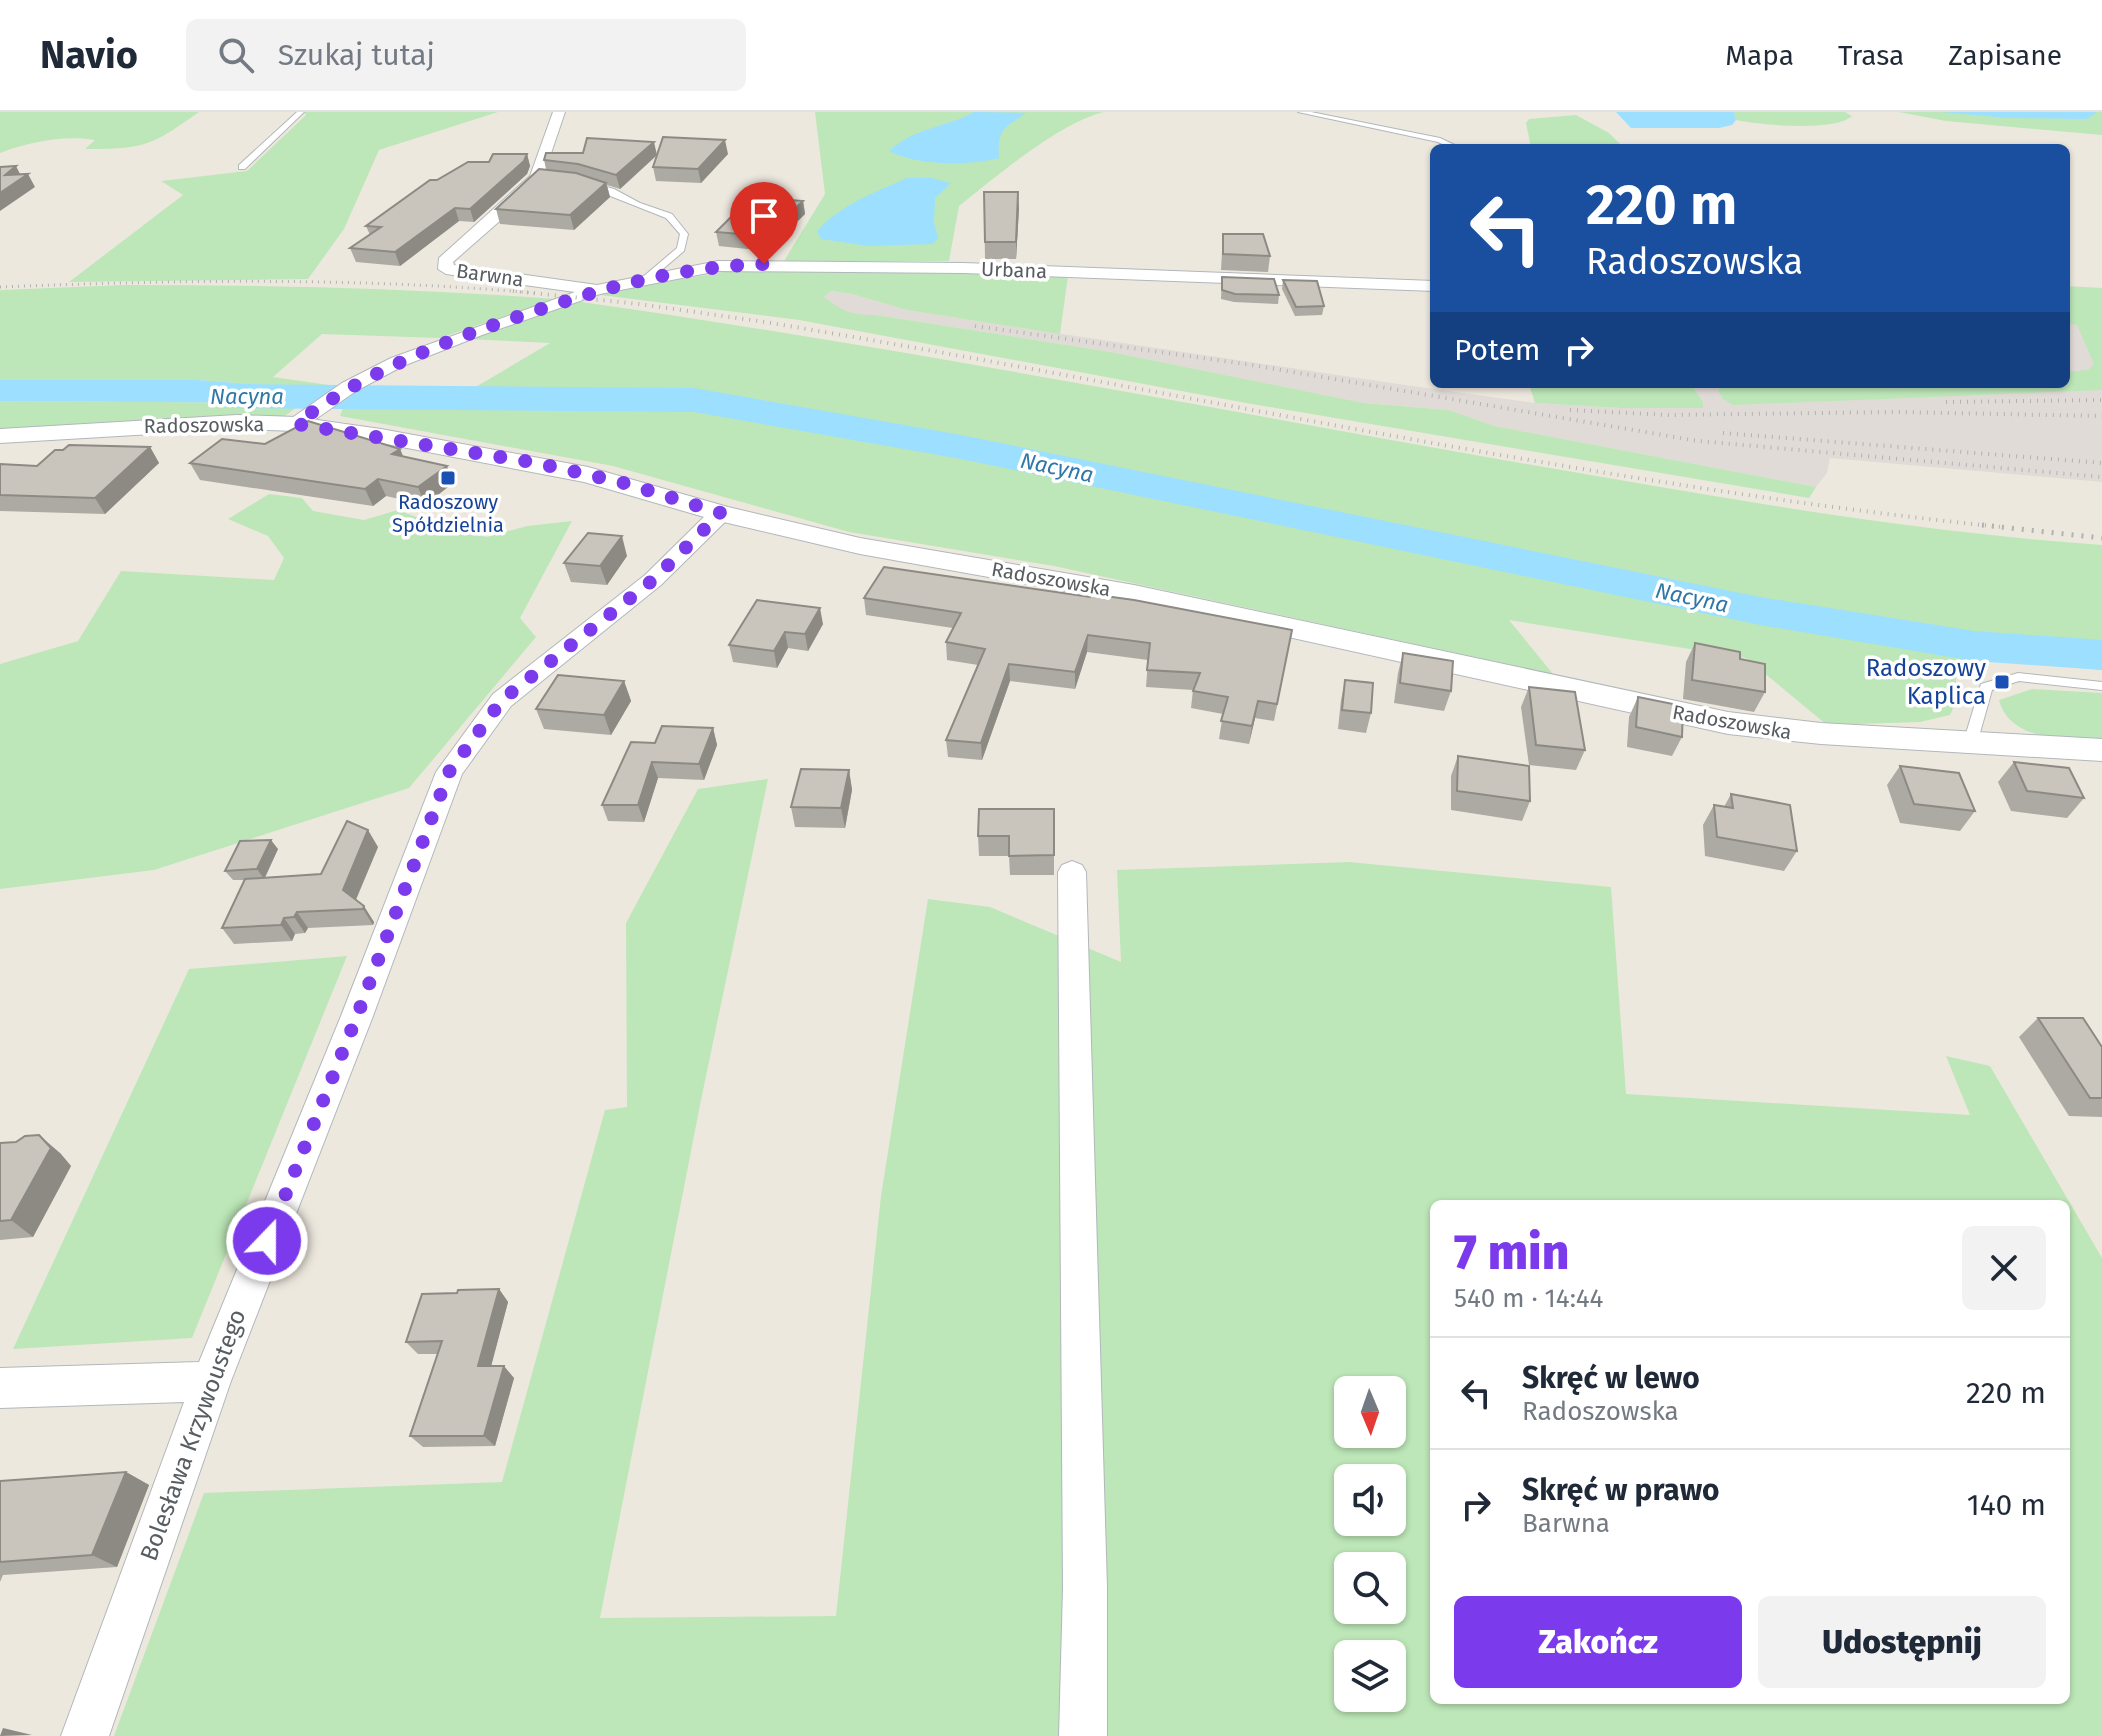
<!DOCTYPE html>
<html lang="pl">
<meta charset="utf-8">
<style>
body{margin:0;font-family:"Fira Sans",sans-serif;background:#f2f2f3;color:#1f2937;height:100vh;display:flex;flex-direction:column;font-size:30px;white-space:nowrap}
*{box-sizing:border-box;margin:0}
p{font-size:26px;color:#747a83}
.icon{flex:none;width:44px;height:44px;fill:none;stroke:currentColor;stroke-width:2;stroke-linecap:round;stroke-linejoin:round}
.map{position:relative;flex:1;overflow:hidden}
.panel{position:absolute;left:1430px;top:1088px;width:640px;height:504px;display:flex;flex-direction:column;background:#fff;border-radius:12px;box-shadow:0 2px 6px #0004}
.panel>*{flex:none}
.guide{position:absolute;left:1430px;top:32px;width:640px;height:244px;border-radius:12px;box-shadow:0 2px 6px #0004;background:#1a4fa0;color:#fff;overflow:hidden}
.needle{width:52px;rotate:178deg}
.fabs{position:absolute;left:1334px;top:1264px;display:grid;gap:16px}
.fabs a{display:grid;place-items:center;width:72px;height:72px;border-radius:12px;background:#fff;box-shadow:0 2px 6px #0004;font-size:40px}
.pin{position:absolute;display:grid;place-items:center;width:68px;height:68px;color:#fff;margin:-82px -34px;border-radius:50% 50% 50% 0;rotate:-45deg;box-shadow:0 0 8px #0007}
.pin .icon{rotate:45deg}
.me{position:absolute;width:88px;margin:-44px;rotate:22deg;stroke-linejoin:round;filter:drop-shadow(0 0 6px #0008)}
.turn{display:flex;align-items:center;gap:28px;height:168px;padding:0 24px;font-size:36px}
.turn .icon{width:104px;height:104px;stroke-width:2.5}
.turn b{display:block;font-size:56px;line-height:68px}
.then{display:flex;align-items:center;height:76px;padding:0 24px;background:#0003;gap:16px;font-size:30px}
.round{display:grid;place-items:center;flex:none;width:84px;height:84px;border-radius:12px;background:#f2f2f3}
.head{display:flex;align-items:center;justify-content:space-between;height:136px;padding:0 24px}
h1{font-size:48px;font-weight:800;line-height:60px;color:#7c3aed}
.cta{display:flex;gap:16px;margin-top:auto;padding:16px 24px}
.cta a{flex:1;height:92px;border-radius:12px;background:#7c3aed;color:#fff;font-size:32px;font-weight:800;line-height:92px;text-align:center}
.cta a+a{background:#f2f2f3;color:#1f2937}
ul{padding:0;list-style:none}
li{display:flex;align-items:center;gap:24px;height:112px;padding:0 24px;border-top:2px solid #e0e1e3}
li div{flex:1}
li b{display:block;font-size:30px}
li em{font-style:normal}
header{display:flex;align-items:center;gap:48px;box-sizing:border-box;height:112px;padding:0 40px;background:#fff;border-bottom:2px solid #e0e1e3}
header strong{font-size:38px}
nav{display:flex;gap:44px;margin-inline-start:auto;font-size:28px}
.search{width:560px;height:72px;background:#f2f2f3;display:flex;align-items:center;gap:20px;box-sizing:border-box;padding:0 28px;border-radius:12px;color:#747a83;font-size:30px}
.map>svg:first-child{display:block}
.industrial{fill:#e0dbd6}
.green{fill:#bde7b8;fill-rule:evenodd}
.water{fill:#9cdfff}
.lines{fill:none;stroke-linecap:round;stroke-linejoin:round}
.river{fill:#9cdfff;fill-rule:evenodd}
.service-casing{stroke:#b2b7bb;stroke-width:2}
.minor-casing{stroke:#b2b7bb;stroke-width:2}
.tertiary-casing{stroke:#b2b7bb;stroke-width:2}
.service{fill:#fff;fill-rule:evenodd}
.minor{fill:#fff;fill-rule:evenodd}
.tertiary{fill:#fff;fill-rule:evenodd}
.rail-far2{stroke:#b1b2b2;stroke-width:3;stroke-dasharray:1 5;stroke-linecap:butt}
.rail-far1{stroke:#b1b2b2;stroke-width:4;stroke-dasharray:1 6;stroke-linecap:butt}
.rail{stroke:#b1b2b2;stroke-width:5;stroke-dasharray:2 8;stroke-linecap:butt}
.wall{fill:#ada9a3}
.shaded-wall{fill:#8d8a84}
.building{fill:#c9c5bd;stroke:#8d8a84;stroke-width:2}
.route{stroke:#7c3aed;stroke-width:14;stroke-dasharray:0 25.2}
.transit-dot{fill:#1a4fb4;stroke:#fff;stroke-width:3}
.labels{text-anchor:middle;stroke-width:7;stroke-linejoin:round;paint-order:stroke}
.far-street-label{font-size:20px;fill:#585d61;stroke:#fff}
.far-transit-label{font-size:20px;fill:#164399;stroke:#fff}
.far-water-label{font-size:22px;font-style:italic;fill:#2e77a7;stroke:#fff}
.transit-label{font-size:24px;fill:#164399;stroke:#fff;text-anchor:end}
.street-label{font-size:24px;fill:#585d61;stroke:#fff}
</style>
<header>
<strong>Navio</strong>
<div class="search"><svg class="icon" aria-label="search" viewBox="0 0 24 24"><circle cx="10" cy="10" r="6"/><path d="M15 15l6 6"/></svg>Szukaj tutaj</div>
<nav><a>Mapa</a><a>Trasa</a><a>Zapisane</a></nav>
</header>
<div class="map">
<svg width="2102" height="1624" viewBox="0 0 2102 1624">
<rect width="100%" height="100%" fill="#ede8de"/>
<!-- industrial -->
<path class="industrial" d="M830 179 852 182 907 198 983 210 1405 273 1535 291 1621 296H1702L1703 290 1691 272H2066V211L2102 216V370L1830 346 1827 361 1816 375 1495 314 1447 298 1364 291 1111 240 876 203 862 204 838 197 824 185Z"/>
<!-- green -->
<g class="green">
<path d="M0 0H199C151 34 145 37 85 37L95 28C63 23 30 30 0 41Z"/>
<path d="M304 0H498L379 38 344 117 308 167 69 170 183 83 161 69 247 59 306 3Z"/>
<path d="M815 0H1104C1059 11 997 64 959 94L949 149H784L825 82Z"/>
<path d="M1734 0H1845L1852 4C1835 20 1759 13 1736 8Z"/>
<path d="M1899 0H2102V23L1946 9Z"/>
<path d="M1576 3 1609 21 1624 36H1531L1526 11 1529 7Z"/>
<path d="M742 157 1068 164 1060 222 907 198 852 182 831 179 824 185C841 199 855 204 876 203L1111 240 1364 291 1448 298 1495 314 1816 375 1809 386 1246 291 799 208 592 182Z"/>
<path d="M124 173C268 173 411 176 555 187L440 226 322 222 273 265 336 274 324 278 198 268H0V178Z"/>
<path d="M2066 174 2102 176V278L1733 293 1723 287 1718 279 1722 272H2066V260L2088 258 2094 252 2077 213 2066 211Z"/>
<path d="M574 189C887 233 1198 294 1509 349 1705 383 1903 419 2102 433V539L1972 530 1447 429 960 330 698 285 355 283 360 274 474 276 550 231 466 227Z"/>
<path d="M1529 272H1691L1703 290V296H1621L1535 291Z"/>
<path d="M346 288 691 292 956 338 1748 503 1973 536 2102 547V558L1991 548 1956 550V590L1950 603 1920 610 1827 613 1746 546 1509 508 1553 562 1054 454 849 420 613 354 340 304Z"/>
<path d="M0 289 302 291 285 304 6 317 0 316Z"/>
<path d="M269 382 302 386 313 399 364 408 398 398 429 410 431 416 487 425 527 414 572 409 520 506 536 525 409 676 154 758 0 777V552L78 529 121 459 274 468 284 446 268 424 228 407Z"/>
<path d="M2032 577 2102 581V631C2066 626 2010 630 1999 588Z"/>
<path d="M768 667 701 988 600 1506 836 1504 881 1084 928 787 990 795 1121 850 1117 758 1349 750 1611 775 1626 982 1970 1003 1946 944 1990 954 2102 1146V1624H114L204 1381 502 1370 605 998 627 995 626 811 698 677ZM1434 1092H2066V1588H1434ZM1348 1278H1392V1322H1348ZM1348 1366H1392V1410H1348ZM1348 1454H1392V1498H1348ZM1348 1542H1392V1586H1348Z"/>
<path d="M347 844 192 1226 13 1237 189 857Z"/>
</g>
<!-- water -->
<g class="water">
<path d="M974 0 1026 1C1004 17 997 16 999 46 967 54 919 54 889 39 917 14 946 16 974 0Z"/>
<path d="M1616 0H1734L1736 8 1732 13 1719 16H1631Z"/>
<path d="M1942 0H2097L2087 7 2007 6Z"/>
<path d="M907 66H931L951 71 935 86 934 111 938 126 933 132 868 134 821 127 817 119C842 92 874 81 907 66Z"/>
<path d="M0 268H198L324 278 302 291 0 289Z"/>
</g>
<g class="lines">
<!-- river -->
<path class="river" d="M227 272 694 276 961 323 1760 485 1974 519 2102 528V558L1974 549 1760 513 961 347 694 300 227 296 213 292 208 284 213 276Z"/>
<!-- service casing -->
<g class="service-casing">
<g id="service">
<path d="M297 0H304L245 57H239V53Z"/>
<path d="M1298 0H1311L1440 26 1461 36H1451L1438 30Z"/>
<path d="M588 70 614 77 640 91 672 102 688 122 684 139 650 168H644V164L677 136 680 122 666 106 585 74Z"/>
<path d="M2018 561 2102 570V578L2019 569 1992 578 1978 628 1971 633 1966 631 1964 628 1981 572Z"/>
</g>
</g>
<!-- minor casing -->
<g class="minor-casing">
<g id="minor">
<path d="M553 0H565L542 68 527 85 453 150 454 153 597 173 718 149 963 151 1434 169V179L963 161 718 159 600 182 482 223 403 254 356 279 303 316H289L286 312 289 308 342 271 391 246 575 180 446 162 438 157 439 146 530 64Z"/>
<path d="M721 395 732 401 729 406 661 473 511 594 462 662 373 904 231 1269 109 1624H61L184 1290 0 1296V1256L199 1250 341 904 436 660 493 582 645 463 713 396Z"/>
<path d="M1072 749 1082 753 1086 760 1107 1476V1624H1059L1063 1476 1058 760 1062 753Z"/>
</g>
</g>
<!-- tertiary casing -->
<g class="tertiary-casing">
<path id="tertiary" d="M237 303 296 305 381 317 588 355 728 395 860 426 1134 473 1728 600 1821 611 2102 627V649L1821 632 1728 622 1134 491 860 442 711 407 584 370 381 331 296 319 237 317 0 331V317Z"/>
</g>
<!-- service -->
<use href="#service" class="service"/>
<!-- minor -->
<use href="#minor" class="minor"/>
<!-- tertiary -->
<use href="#tertiary" class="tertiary"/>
<!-- rail-far2 -->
<path class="rail-far2" d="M0 175C178 168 357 165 535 181"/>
<!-- rail-far1 -->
<g class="rail-far1">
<path d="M513 179 639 192 765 210C1177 278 1586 372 2001 415"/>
<path d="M975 214 1252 253 1698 329 2102 365"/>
<path d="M1946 290 2102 288"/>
<path d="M1570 298 1668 303 1896 300 2102 304"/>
<path d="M1723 321 2102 351"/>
</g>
<!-- rail -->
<path class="rail" d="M1982 413 2102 426"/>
</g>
<!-- wall -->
<g class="wall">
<path d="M527 42 530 54 527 62 474 110 459 109 400 154 356 150 350 136 370 123 366 114 437 68 489 50Z"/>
<path d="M728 42 701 71 656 69 653 55 657 43 620 77 607 73 610 85 574 118 500 112 496 97 546 57 544 48 657 43Z"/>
<path d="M984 80 1019 96 1016 147H985Z"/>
<path d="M803 89 805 102 767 139 719 134 716 120Z"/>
<path d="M1223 122 1270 144 1268 160 1221 158Z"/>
<path d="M1222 165 1279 183 1278 192 1234 190 1221 187Z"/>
<path d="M1283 168 1324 194 1322 203 1295 204 1282 177Z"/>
<path d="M265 332 400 337 403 344 453 371 425 393 386 384 373 394 200 368 190 351Z"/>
<path d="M150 335 159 351 105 402 0 399V352L37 354Z"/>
<path d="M627 444 607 473 571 470 564 451Z"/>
<path d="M864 486 1292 518 1274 609 1255 606 1249 632 1219 627 1223 602 1191 596 1193 578 1146 575 1148 548 1087 540 1075 577 1010 569 982 648 948 645 946 628 978 553 947 548 946 530 953 516 866 503Z"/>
<path d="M757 488 823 512 808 539 788 536 777 556 733 550 729 533Z"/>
<path d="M1695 531 1740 547 1765 580 1754 600 1683 587 1686 550Z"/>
<path d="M1403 541 1451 579 1444 599 1394 591 1398 561Z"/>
<path d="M1345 568 1371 601 1366 621 1338 617 1341 588Z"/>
<path d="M624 569 631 589 611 623 544 617 536 597Z"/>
<path d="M1529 575 1585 638 1576 658 1529 653 1521 595Z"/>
<path d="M1638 585 1682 625 1672 644 1627 635 1629 605Z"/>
<path d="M713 616 717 633 704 668 658 666 644 710 608 709 602 693 655 631Z"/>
<path d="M1458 644 1530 689 1522 709 1451 698V664Z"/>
<path d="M2014 650 2084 686 2067 706 2011 699 1998 670Z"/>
<path d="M1900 654 1975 699 1960 719 1900 711 1887 673Z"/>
<path d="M849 658 852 678 845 716 795 715 791 695Z"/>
<path d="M1731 682 1797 739 1784 759 1705 744 1703 713 1714 693 1724 695Z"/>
<path d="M1054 697V763H1010L1009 744H979L978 724Z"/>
<path d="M378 735 356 788 374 810 373 813 308 816 305 821 295 822 292 829 234 832 222 816 244 768H233L225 759 278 737 265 766 321 762Z"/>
<path d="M2038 906 2102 935V1005L2069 1004 2019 925Z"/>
<path d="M0 1031 60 1041 71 1054 33 1125 0 1128Z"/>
<path d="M499 1177 508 1190 491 1254 514 1266 495 1334 423 1335 410 1324 438 1242H418L406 1230 457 1181Z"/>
<path d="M126 1360 149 1373 117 1455 3 1463 0 1470V1369Z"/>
</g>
<!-- shaded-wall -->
<g class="shaded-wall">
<path d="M725 28 728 42 701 71 698 57Z"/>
<path d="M654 30 657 43 620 77 616 63Z"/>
<path d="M527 42 530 54 527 62 474 110 470 97Z"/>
<path d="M16 54 22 66 28 62 35 75 0 99V81L5 63Z"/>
<path d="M606 71 610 85 574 118 570 103Z"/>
<path d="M1018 80 1019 96 1016 147V130Z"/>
<path d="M803 89 805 102 767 139 765 124Z"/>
<path d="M455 96 459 109 400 154 395 140Z"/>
<path d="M150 335 159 351 105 402 95 386Z"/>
<path d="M400 337 407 354 392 342Z"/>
<path d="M447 354 453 371 425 393 418 375Z"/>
<path d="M378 367 386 384 373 394 365 377Z"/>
<path d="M622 424 627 444 607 473 600 454Z"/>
<path d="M820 496 823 512 808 539 805 522Z"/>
<path d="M785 520 788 536 777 556 774 539Z"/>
<path d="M1088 523 1087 540 1075 577V560Z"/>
<path d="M1009 552 1010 569 982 648 981 631Z"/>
<path d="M624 569 631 589 611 623 604 603Z"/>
<path d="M1258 589 1255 606 1249 632 1252 614Z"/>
<path d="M713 616 717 633 704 668 699 652Z"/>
<path d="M652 650 658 666 644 710 638 693Z"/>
<path d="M849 658 852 678 845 716 841 696Z"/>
<path d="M368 718 378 735 353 794 343 778Z"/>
<path d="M271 728 278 737 264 767 257 757Z"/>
<path d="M364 794 374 810 373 813 363 797Z"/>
<path d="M297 800 308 816 305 821 294 805Z"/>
<path d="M284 806 295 822 292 829 281 813Z"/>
<path d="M39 1023 60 1041 71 1054 33 1125 11 1108Z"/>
<path d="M499 1177 508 1190 488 1266 478 1254Z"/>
<path d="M504 1254 514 1266 495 1334 484 1324Z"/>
<path d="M126 1360 149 1373 117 1455 92 1443Z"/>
<path d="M3 1616 32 1623 0 1624Z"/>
</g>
<!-- building -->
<g class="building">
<path d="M663 25 725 28 698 57 653 55Z"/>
<path d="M587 26 654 30 616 63 578 52 544 48 546 41H583Z"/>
<path d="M493 42H527L524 49 470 97 455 96 395 140 350 136 381 115 366 114 430 68H437L468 50H489Z"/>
<path d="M16 54 5 63 28 62 0 81V55Z"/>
<path d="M539 57 576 61 606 71 570 103 496 97Z"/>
<path d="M984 80H1018L1016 130H985Z"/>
<path d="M751 85 803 89 765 124 716 120Z"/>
<path d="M1223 122H1263L1270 144 1223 142Z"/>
<path d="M1222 165 1274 167 1279 183 1235 182 1222 178Z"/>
<path d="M1283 168 1317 169 1324 194 1296 195Z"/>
<path d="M308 309 400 337 392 342 447 354 418 375 378 367 365 377 190 351 222 327 265 332Z"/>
<path d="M69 333 150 335 95 386 0 383V352L37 354 55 338H63Z"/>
<path d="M588 421 622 424 600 454 564 451Z"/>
<path d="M884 455 1090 485 1091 482 1134 488 1292 518 1277 592 1258 589 1252 614 1221 609 1228 585 1193 579 1200 561 1147 558 1150 531 1088 523 1075 560 1009 552 981 631 946 628 985 537 946 530 961 501 864 486Z"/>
<path d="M757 488 820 496 805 522 785 520 774 539 729 533Z"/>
<path d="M1695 531 1740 540V547L1765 552V580L1692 568Z"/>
<path d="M1403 541 1453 549 1451 579 1400 571Z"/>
<path d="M558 563 624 569 604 603 536 597Z"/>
<path d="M1345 568 1373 571 1371 601 1342 598Z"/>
<path d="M1529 575 1575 580 1585 638 1536 633Z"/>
<path d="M1638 585 1683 594 1682 625 1636 615Z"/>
<path d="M662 614 713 616 699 652 652 650 638 693H602L631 630 655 631Z"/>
<path d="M1458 644 1529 654 1530 689 1457 679Z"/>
<path d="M2014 650 2069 656 2084 686 2027 679Z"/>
<path d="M1900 654 1959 661 1975 699 1914 692Z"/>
<path d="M801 657 849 658 841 696 791 695Z"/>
<path d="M1731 682 1790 693 1797 739 1717 725 1714 693 1733 696Z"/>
<path d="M979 697H1054V743L1009 744V724H978Z"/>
<path d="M347 709 368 718 343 778 364 794 363 797 297 800 294 805 284 806 281 813 222 816 245 767 321 762Z"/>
<path d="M271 728 257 757 225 759 240 729Z"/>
<path d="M2038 906H2083L2102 935V986H2090Z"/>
<path d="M39 1023 51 1036 11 1108 0 1109V1031L16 1030 25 1024Z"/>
<path d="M499 1177 478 1254H504L484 1324H410L442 1229 406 1230 422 1182 457 1181 458 1178Z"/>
<path d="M126 1360 92 1443 0 1450V1369Z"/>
</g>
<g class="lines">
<!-- route -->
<path class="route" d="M267 1129 357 904 449 660 502 588 653 468 721 401 624 371 537 351 296 312C363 261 440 231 520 204 604 176 675 155 764 152"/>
</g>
<!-- markers -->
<g class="transit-dot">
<rect x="440" y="358" width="16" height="16" rx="4"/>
<rect x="1994" y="562" width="16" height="16" rx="4"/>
</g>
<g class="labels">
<!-- far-street labels -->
<g class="far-street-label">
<text transform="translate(1014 158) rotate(2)" y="7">Urbana</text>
<text transform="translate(490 163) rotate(8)" y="7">Barwna</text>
<text transform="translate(204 313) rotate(-1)" y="7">Radoszowska</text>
<text transform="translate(1051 467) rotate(10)" y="7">Radoszowska</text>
<text transform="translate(1732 610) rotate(10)" y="7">Radoszowska</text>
</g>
<!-- far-transit labels -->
<g class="far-transit-label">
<text x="448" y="397">Radoszowy<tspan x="448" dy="23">Spółdzielnia</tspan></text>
</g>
<!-- far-water labels -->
<g class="far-water-label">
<text x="247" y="292">Nacyna</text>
<text transform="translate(1057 355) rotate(12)" y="8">Nacyna</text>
<text transform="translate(1692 485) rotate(12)" y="8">Nacyna</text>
</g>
<!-- transit labels -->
<g class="transit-label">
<text x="1986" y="564">Radoszowy<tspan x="1986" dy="28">Kaplica</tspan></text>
</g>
<!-- street labels -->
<g class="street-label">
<text transform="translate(193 1323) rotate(-70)" y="8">Bolesława Krzywoustego</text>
</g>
</g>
</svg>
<div class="fabs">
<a><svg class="needle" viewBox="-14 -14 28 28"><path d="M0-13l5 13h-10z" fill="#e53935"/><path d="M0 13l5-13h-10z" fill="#747a83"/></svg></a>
<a><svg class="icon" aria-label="sound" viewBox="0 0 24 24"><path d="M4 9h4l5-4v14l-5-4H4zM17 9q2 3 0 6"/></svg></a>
<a><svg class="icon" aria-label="search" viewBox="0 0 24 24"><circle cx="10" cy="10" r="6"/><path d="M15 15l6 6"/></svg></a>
<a><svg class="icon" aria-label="layers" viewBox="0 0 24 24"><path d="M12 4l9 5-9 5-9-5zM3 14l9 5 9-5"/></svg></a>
</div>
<div class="pin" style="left:764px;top:152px;background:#d93025"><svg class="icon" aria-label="arrive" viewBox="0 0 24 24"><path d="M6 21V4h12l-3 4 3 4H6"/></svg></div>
<svg class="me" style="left:267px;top:1129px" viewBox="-20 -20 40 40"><circle r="17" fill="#7c3aed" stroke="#fff" stroke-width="3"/><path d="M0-11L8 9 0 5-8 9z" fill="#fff"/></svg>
<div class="guide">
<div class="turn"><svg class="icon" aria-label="left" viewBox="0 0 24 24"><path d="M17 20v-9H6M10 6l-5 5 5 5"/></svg><div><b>220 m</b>Radoszowska</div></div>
<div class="then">Potem<svg class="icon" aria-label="right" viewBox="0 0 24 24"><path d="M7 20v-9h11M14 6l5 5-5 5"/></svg></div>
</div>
<section class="panel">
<div class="head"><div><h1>7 min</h1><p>540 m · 14:44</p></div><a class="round"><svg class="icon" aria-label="close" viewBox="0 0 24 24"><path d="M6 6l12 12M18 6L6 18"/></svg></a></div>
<ul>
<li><svg class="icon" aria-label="left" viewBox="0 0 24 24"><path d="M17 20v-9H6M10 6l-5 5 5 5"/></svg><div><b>Skręć w lewo</b><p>Radoszowska</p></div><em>220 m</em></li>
<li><svg class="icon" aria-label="right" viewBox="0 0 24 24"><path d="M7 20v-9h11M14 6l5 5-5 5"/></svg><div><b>Skręć w prawo</b><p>Barwna</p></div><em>140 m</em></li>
</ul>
<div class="cta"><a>Zakończ</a><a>Udostępnij</a></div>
</section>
</div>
